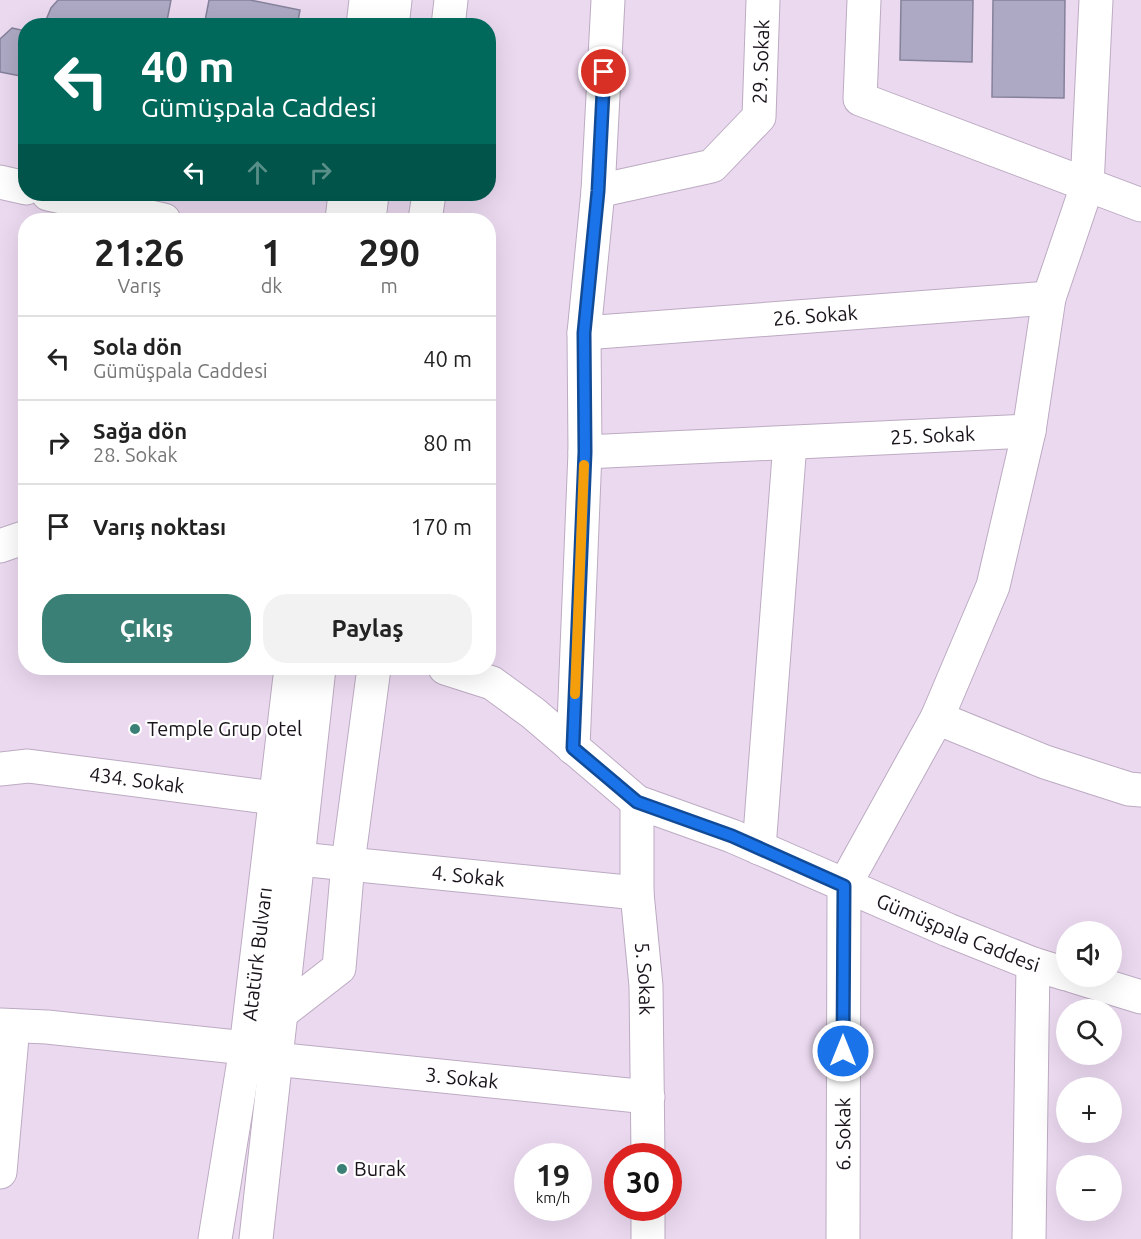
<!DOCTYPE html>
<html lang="tr">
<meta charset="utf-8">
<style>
body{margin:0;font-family:Ubuntu,sans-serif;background:#f2f2f2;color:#222;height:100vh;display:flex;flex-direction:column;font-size:22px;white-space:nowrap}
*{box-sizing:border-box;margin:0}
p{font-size:20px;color:#767676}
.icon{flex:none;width:33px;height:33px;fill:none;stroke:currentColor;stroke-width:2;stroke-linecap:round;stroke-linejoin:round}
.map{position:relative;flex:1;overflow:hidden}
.panel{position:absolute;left:18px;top:213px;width:478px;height:462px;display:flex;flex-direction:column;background:#fff;border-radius:24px;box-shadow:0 6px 24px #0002}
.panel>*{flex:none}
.guide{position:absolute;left:18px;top:18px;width:478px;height:183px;border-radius:24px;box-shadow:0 6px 24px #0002;background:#00695c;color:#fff;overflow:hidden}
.fabs{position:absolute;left:1056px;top:921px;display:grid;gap:12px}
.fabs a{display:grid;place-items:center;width:66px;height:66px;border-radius:50%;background:#fff;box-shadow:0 6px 24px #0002;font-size:30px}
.speed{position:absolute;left:514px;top:1143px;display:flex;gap:12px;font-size:30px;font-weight:700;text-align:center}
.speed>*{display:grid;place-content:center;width:78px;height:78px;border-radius:50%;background:#fff;box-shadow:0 6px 24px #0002;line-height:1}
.speed small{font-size:15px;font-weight:400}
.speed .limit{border:9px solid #d22;background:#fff;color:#111}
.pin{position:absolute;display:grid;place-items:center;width:51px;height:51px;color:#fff;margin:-26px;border:3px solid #fff;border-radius:50%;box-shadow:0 2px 6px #0007}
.me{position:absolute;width:66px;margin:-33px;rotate:0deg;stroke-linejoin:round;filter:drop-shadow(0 0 4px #0008)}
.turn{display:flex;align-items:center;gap:21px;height:126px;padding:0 24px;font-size:27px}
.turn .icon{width:78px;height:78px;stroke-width:2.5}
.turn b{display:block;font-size:42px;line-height:51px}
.lanes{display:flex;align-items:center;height:57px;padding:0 24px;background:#0003;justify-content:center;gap:30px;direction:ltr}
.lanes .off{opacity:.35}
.eta{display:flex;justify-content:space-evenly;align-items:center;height:102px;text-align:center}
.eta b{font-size:36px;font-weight:700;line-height:42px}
.button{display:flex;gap:12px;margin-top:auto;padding:12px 24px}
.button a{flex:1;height:69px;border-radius:24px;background:#3b8076;color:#fff;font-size:24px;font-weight:700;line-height:69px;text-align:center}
.button a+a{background:#f2f2f2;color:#222}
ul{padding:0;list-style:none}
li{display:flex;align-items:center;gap:18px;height:84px;padding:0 24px;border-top:2px solid #e0e0e0}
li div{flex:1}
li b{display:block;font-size:22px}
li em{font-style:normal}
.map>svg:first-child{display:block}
.building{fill:#ada9c4;stroke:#85819a;stroke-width:1.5}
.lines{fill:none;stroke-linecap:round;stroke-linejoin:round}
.minor-casing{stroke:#bcabc2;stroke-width:35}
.major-casing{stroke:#bcabc2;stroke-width:35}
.minor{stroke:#fff;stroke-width:33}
.major{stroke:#fff;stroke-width:33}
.route-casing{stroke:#114b97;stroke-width:15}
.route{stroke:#1a73e8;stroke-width:10}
.slow{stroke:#f59e0b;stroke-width:10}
.poi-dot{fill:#3b8076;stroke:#fff;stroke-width:2}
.labels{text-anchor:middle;stroke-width:4.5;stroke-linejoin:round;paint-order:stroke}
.street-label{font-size:20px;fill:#1a131c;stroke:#fff}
.poi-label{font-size:20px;fill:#1a131c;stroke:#fff;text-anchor:start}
</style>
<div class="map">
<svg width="1141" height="1239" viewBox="0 0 1141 1239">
<rect width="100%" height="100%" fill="#ebd9f0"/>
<!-- building -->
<g class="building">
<path d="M58 0H171L166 26H79L46 20 51 8Z"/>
<path d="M209 0H250L300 10 297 26H204Z"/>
<path d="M901 0H973L972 62 900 60Z"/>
<path d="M993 0H1065L1064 98 992 97Z"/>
<path d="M12 28 26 31V77L0 72V39Z"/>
</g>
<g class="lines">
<!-- minor casing -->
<g class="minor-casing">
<g id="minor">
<path d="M864 0 860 99 1141 205"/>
<path d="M448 26 451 0"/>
<path d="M0 182 26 188"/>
<path id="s1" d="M598 191 712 166 759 117 763 0"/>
<path d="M48 194 164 220"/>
<path d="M425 220 429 194"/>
<path id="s2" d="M584 333 1049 298"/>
<path id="s3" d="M585 452 1029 431 1049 298 1087 186 1096 0"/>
<path d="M0 546 26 537"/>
<path id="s4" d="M445 668 492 683 533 713 637 802 732 836 948 930 1033 964 1066 974"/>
<path d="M937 718 1045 762 1129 789 1141 790"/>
<path d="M573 748 585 452 584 333 598 191 608 0"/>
<path id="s5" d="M0 769 28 766 275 798"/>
<path id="s6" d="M637 802V893L646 986 648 1156"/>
<path d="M759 848 790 443"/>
<path id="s7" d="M299 859 637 893"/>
<path d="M1073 976 1141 997"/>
<path d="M281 1013 339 968 348 863 374 668"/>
<path d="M0 1025 47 1027 246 1048"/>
<path id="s8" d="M274 1059 648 1097"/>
<path d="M0 1172 13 1026"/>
<path d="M648 1239V1208"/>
<path id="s9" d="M843 1239 844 886 937 718 993 586 1029 431"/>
<path d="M1029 1239 1033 964"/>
</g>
</g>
<!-- major casing -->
<g class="major-casing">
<g id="major">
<path d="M363 26 366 0"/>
<path d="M392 26 395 0"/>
<path d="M342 220 345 194"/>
<path d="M369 220 372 194"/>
<path id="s10" d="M215 1239 246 1048 291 668"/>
<path d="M256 1239C276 1048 299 858 319 668"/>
</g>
</g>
<!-- minor -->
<use href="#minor" class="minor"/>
<!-- major -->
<use href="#major" class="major"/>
</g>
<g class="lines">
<!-- route casing -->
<g class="route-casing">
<path id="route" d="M604 72 598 191 584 333 585 452 573 748 637 802 732 836 844 886 843 1051"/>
</g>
<!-- route -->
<use href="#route" class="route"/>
<!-- slow -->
<path class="slow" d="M575 694 584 465"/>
</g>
<!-- markers -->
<g class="poi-dot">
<circle cx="135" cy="729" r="6"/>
<circle cx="342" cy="1169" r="6"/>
</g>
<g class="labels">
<!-- street labels -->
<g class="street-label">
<text dy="7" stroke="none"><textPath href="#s1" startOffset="240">29. Sokak</textPath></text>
<text dy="7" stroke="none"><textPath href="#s2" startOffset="232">26. Sokak</textPath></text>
<text dy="7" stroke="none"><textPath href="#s3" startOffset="348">25. Sokak</textPath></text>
<text dy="7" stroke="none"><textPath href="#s5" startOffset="138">434. Sokak</textPath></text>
<text dy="7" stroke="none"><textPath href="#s7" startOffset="170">4. Sokak</textPath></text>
<text dy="7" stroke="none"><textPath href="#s4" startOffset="584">Gümüşpala Caddesi</textPath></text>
<text dy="7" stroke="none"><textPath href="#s10" startOffset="288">Atatürk Bulvarı</textPath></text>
<text dy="7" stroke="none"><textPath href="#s6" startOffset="177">5. Sokak</textPath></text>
<text dy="7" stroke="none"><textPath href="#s8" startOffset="189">3. Sokak</textPath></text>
<text dy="7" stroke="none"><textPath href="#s9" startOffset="105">6. Sokak</textPath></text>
</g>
<!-- poi labels -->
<g class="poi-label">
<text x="147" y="736">Temple Grup otel</text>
<text x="354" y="1176">Burak</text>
</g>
</g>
</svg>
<div class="fabs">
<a><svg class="icon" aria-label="sound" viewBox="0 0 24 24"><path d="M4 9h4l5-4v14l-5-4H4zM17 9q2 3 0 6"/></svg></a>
<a><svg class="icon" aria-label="search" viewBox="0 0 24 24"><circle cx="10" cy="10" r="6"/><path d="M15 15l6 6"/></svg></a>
<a>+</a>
<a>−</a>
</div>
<div class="speed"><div>19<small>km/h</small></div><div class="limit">30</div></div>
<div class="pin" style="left:604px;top:72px;background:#d93025"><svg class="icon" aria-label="arrive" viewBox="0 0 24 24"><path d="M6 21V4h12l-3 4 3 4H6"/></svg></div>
<svg class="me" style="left:843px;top:1051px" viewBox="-20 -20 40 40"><circle r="17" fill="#1a73e8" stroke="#fff" stroke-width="3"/><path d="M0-11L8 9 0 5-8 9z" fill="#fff"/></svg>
<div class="guide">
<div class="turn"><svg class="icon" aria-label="left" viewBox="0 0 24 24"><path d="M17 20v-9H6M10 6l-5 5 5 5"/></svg><div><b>40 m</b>Gümüşpala Caddesi</div></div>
<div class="lanes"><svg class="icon" aria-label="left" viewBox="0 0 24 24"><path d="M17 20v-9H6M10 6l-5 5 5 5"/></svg><svg class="icon off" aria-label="ahead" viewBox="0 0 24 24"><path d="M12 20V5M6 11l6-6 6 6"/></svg><svg class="icon off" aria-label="right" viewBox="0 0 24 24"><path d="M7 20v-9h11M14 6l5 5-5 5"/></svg></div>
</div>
<section class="panel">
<div class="eta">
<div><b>21:26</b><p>Varış</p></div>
<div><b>1</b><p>dk</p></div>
<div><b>290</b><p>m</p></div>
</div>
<ul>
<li><svg class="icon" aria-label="left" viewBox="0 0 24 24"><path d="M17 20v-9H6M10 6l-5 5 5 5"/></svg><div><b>Sola dön</b><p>Gümüşpala Caddesi</p></div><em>40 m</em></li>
<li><svg class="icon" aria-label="right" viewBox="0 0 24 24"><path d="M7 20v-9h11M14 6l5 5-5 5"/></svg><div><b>Sağa dön</b><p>28. Sokak</p></div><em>80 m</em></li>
<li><svg class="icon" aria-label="arrive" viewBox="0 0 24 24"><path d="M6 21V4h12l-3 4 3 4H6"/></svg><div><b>Varış noktası</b></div><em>170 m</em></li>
</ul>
<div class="button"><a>Çıkış</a><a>Paylaş</a></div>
</section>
</div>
